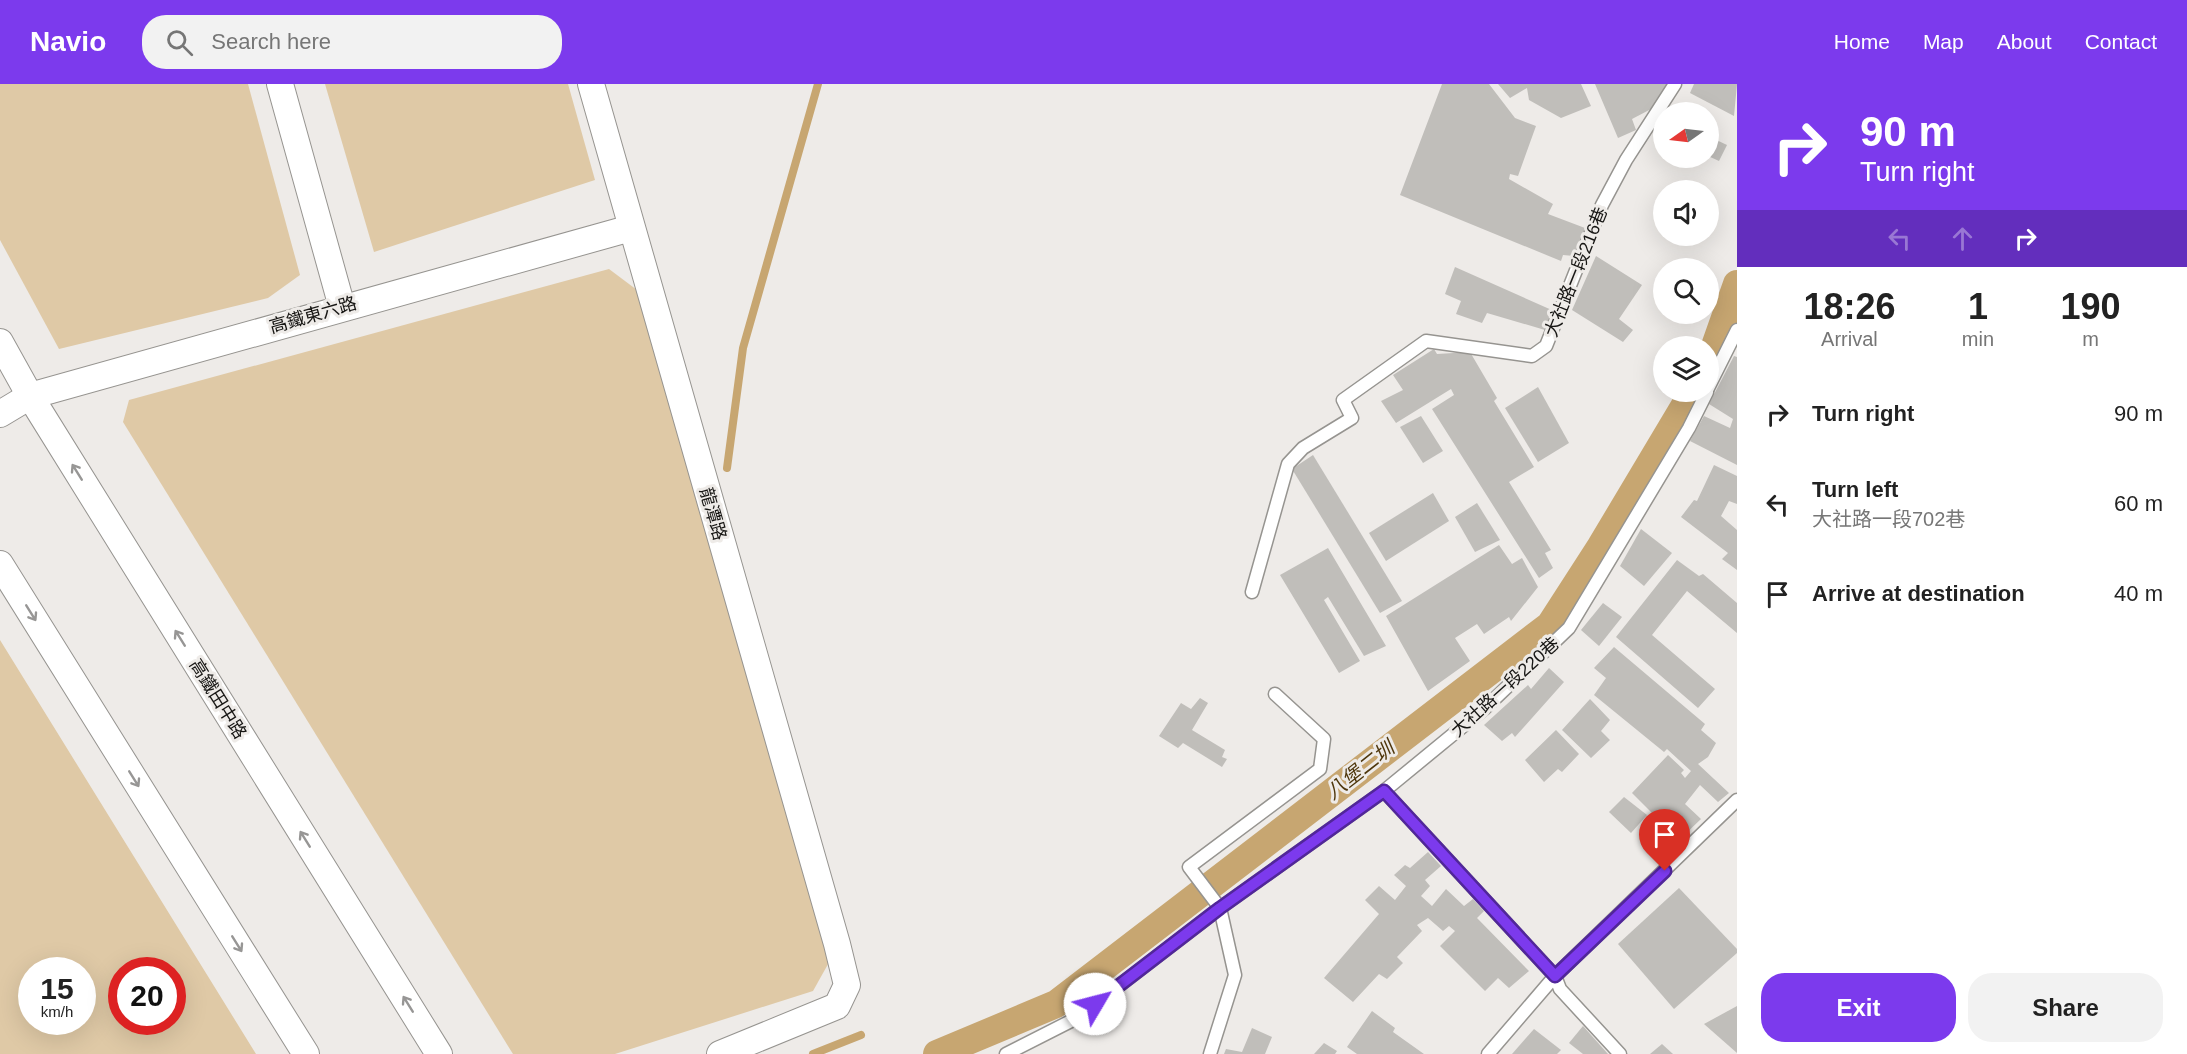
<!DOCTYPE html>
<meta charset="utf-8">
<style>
body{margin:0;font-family:Helvetica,"Noto Sans TC",sans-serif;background:#f2f2f2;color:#222;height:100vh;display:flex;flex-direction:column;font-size:22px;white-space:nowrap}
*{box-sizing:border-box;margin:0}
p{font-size:20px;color:#767676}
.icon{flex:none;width:33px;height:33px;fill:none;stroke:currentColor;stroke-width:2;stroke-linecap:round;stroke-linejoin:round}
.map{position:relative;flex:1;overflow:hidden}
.details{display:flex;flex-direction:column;background:#fff;width:450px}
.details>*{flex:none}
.guide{background:#7c3aed;color:#fff;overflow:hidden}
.needle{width:39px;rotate:256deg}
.buttons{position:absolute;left:1653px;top:18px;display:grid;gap:12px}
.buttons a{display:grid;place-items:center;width:66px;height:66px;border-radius:50%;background:#fff;box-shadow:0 6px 24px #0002;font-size:30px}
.speed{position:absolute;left:18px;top:873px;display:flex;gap:12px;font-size:30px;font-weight:700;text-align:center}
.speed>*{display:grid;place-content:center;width:78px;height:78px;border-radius:50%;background:#fff;box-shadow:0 6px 24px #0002;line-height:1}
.speed small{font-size:15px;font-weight:400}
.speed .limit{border:9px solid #d22;background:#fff;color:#111}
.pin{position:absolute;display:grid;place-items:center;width:51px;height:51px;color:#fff;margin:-62px -26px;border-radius:50% 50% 50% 0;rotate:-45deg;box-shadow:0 0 6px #0007}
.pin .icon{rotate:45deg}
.me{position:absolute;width:66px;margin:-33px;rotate:53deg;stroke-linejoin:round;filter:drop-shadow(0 0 4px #0008)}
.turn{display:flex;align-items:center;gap:21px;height:126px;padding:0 24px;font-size:27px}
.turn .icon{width:78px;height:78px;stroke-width:2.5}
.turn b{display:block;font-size:42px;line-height:51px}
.lanes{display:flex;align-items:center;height:57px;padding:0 24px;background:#0003;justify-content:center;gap:30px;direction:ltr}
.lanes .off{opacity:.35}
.eta{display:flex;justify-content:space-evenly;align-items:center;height:102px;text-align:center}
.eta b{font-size:36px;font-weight:600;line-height:42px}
.button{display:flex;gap:12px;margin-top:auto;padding:12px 24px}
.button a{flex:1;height:69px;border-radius:24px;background:#7c3aed;color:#fff;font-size:24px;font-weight:600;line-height:69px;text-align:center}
.button a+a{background:#f2f2f2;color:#222}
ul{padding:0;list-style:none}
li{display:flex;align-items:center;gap:18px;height:90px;padding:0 24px}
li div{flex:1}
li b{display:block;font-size:22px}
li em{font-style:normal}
header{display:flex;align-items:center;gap:36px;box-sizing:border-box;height:84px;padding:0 30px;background:#7c3aed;color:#fff}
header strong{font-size:28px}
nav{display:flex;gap:33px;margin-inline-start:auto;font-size:21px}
.search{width:420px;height:54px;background:#f2f2f2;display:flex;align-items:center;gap:15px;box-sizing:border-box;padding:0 21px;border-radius:24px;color:#767676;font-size:22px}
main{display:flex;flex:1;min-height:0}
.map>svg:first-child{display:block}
.green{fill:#dfc9a6;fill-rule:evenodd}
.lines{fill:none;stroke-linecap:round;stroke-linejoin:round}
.stream{stroke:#c7a671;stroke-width:8}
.canal{stroke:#c7a671;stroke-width:28}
.building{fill:#c0beba}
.service-casing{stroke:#969490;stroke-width:15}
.minor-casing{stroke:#969490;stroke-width:28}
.service{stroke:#fff;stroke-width:12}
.minor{stroke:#fff;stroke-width:26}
.oneway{stroke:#979695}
.route-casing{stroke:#51269a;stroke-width:15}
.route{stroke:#7c3aed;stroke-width:10}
.labels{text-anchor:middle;stroke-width:6;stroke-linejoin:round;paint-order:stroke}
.street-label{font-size:18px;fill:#171614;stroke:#eeebe8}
.water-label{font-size:20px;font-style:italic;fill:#4f370c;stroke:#eeebe8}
</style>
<header>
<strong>Navio</strong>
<div class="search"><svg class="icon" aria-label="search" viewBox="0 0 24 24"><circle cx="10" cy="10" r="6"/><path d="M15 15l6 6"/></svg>Search here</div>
<nav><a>Home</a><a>Map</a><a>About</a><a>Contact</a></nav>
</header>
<main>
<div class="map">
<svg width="1737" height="970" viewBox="0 0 1737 970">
<rect width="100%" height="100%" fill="#eeebe8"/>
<!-- green -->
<g class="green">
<path d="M0 0H248L300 191 268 214 59 265 0 156Z"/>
<path d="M325 0H568L595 96 374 168Z"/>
<path d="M609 185 637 206 832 873 813 907 615 970H513L123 338 129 316Z"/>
<path d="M0 556 256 970H0ZM32 886H82V938H32ZM122 886H172V938H122Z"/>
</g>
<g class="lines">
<!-- stream -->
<g class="stream">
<path d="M727 384 743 264 818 0"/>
<path d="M813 970 861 951"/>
</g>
<!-- canal -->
<g class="canal">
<path d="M1708 282 1737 200"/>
<path d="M937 970 1056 920 1550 541 1601 462 1693 308"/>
</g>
</g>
<!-- building -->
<g class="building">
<path d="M1442 0H1489L1515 34 1536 42 1518 92 1510 90 1509 95 1553 120 1548 130 1585 144 1574 172 1563 171 1561 177 1400 111Z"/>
<path d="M1498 0H1581L1591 22 1561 34 1529 16 1527 4 1510 14Z"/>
<path d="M1595 0H1666L1668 3 1653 24 1632 35 1636 46 1618 54Z"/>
<path d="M1694 0H1737L1734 32 1690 9Z"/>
<path d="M1708 52 1727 61 1719 77 1708 72Z"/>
<path d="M1596 172 1642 201 1619 235 1633 246 1623 258 1572 226Z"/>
<path d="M1455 183 1554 227 1545 246 1487 229 1482 239 1456 230 1461 217 1445 210Z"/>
<path d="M1434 265 1437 270 1470 268 1497 314 1494 317 1534 383 1509 398 1551 466 1545 469 1553 484 1539 494 1432 325 1454 311 1451 305 1396 339 1381 317 1403 306 1393 291Z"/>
<path d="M1734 272 1737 273V381L1690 357 1704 332 1730 344 1733 335 1709 320Z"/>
<path d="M1538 303 1569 359 1538 378 1505 324Z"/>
<path d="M1421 332 1443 367 1423 379 1400 343Z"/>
<path d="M1313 371 1402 517 1380 529 1292 385Z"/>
<path d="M1714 381 1737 392V420L1729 417 1721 432 1737 446V486L1722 475 1728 469 1681 433 1694 416 1697 417Z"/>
<path d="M1433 409 1449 437 1386 477 1369 449Z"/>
<path d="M1477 419 1500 456 1475 468 1455 433Z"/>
<path d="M1641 445 1672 469 1644 502 1620 482Z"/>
<path d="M1499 461 1512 480 1522 474 1538 503 1511 537 1509 533 1484 550 1477 540 1455 554 1470 577 1428 607 1386 532Z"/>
<path d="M1328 464 1386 562 1364 572 1328 513 1324 516 1360 577 1339 589 1280 491Z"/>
<path d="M1677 476 1699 492 1703 490 1737 519V549L1687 507 1652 551 1715 605 1698 624 1616 553Z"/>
<path d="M1603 519 1622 533 1599 562 1581 546Z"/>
<path d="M1614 563 1705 640 1701 646 1716 659 1708 673 1698 680 1729 709 1718 718 1700 701 1685 720 1701 735 1679 756 1632 709 1668 671 1684 686 1681 689 1685 694 1691 687 1667 665 1664 668 1594 611 1606 594 1594 584Z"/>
<path d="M1549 584 1564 598 1515 653 1512 649 1502 657 1484 641 1528 601 1531 605Z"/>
<path d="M1200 614 1208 619 1192 646 1225 666 1222 673 1227 675 1222 683 1183 659 1178 664 1159 652 1181 619 1191 625Z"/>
<path d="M1590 615 1610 636 1601 647 1610 656 1591 674 1562 646Z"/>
<path d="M1556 646 1579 670 1562 688 1558 685 1544 698 1525 676Z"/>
<path d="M1624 713 1647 731 1631 749 1609 728Z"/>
<path d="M1428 768 1441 782 1425 796 1430 802 1421 812 1432 822 1446 805 1464 822 1473 815 1484 827 1477 834 1529 887 1509 904 1498 894 1485 907 1440 862 1455 847 1449 842 1443 847 1428 834 1417 841 1422 847 1397 873 1403 879 1387 895 1379 890 1353 918 1324 894 1379 830 1365 816 1379 802 1395 816 1406 802 1394 791 1405 781 1410 784Z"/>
<path d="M1679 804 1737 865V869L1674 925 1618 860Z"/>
<path d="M1737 922V969L1704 940Z"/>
<path d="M1372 927 1395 944 1393 948 1424 970H1357L1347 963Z"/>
<path d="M1583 942 1608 970H1583L1569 959Z"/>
<path d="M1252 944 1272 953 1265 970H1224L1226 965 1242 968Z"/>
<path d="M1534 945 1561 966 1557 970H1512Z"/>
<path d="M1324 959 1337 967 1335 970H1314Z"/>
<path d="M1662 960 1673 970H1650Z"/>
</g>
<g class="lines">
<!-- service casing -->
<g class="service-casing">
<g id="service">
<path d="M1708 304 1737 246"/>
<path d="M1252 508 1288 380 1303 364 1352 334 1343 316 1426 257 1532 272 1546 262 1602 121 1626 76 1675 0"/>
<path d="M1384 707 1555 892 1560 905 1620 970"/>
<path d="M1006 970 1077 934 1220 824 1384 707 1484 625 1569 544 1689 344 1707 308"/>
<path d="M1210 970 1235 891 1220 824 1189 783 1320 685 1324 655 1275 610"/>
<path d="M1488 970 1555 892 1737 716"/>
</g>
</g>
<!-- minor casing -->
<g class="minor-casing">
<g id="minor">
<path d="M280 0 342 223"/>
<path d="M591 0 837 860 847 901 837 922 720 970"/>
<path d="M0 258 30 312 439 970"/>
<path d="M0 330 30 312 631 144"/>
<path d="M0 480 306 970"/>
</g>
</g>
<!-- service -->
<use href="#service" class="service"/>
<!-- minor -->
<use href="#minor" class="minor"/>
</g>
<!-- one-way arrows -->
<defs><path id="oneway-shaft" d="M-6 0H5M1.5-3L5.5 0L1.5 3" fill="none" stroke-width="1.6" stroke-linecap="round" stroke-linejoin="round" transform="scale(1.5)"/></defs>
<g class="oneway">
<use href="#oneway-shaft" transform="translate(77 388) rotate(-122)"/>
<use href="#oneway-shaft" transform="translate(31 529) rotate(58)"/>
<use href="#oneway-shaft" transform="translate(180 554) rotate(-122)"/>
<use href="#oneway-shaft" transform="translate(134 695) rotate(58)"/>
<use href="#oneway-shaft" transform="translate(305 755) rotate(-122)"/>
<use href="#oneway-shaft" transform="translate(237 860) rotate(58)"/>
<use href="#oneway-shaft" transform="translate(408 920) rotate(-122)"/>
</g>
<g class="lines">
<!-- route casing -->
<g class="route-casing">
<path id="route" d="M1095 920 1220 824 1384 707 1555 892 1665 787"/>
</g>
<!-- route -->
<use href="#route" class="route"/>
</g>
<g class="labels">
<!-- street labels -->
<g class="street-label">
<text transform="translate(1576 188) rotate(-68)" y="6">大社路一段216巷</text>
<text transform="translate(313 231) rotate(-16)" y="6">高鐵東六路</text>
<text transform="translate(713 430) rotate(74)" y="6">龍潭路</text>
<text transform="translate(1505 603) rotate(-42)" y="6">大社路一段220巷</text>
<text transform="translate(218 615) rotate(58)" y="6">高鐵田中路</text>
</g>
<!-- water labels -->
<g class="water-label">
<text transform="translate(1360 686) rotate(-38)" y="7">八堡二圳</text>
</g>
</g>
</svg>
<div class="buttons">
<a><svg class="needle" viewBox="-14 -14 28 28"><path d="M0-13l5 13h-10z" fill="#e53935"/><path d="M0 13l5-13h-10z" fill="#767676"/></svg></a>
<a><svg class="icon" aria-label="sound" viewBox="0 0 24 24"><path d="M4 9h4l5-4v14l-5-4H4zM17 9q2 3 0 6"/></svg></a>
<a><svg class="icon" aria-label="search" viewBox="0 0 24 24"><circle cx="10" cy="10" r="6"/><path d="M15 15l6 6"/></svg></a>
<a><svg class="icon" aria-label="layers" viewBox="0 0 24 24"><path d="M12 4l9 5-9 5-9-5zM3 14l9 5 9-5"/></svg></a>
</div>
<div class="speed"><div>15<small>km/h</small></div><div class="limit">20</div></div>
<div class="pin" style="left:1665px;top:787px;background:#d93025"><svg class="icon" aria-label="arrive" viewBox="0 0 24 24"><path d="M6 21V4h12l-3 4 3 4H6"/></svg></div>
<svg class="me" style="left:1095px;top:920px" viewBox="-20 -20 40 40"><circle r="19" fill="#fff"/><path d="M0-13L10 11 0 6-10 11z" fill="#7c3aed"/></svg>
</div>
<section class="details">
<div class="guide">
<div class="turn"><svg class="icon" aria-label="right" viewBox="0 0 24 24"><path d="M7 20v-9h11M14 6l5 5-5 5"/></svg><div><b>90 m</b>Turn right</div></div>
<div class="lanes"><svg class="icon off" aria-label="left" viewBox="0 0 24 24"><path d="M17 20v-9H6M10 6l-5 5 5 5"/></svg><svg class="icon off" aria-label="ahead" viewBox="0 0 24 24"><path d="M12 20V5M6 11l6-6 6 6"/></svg><svg class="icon" aria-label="right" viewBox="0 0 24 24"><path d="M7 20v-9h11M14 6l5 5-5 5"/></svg></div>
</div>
<div class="eta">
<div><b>18:26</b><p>Arrival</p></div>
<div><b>1</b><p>min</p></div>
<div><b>190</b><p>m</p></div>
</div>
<ul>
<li><svg class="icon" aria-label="right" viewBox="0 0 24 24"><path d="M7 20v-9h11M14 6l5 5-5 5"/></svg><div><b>Turn right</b></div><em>90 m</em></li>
<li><svg class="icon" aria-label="left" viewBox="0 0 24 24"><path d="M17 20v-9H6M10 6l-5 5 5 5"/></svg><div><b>Turn left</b><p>大社路一段702巷</p></div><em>60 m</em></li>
<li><svg class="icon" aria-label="arrive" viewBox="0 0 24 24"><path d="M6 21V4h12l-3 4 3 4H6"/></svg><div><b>Arrive at destination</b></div><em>40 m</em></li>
</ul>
<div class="button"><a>Exit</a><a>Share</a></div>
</section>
</main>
